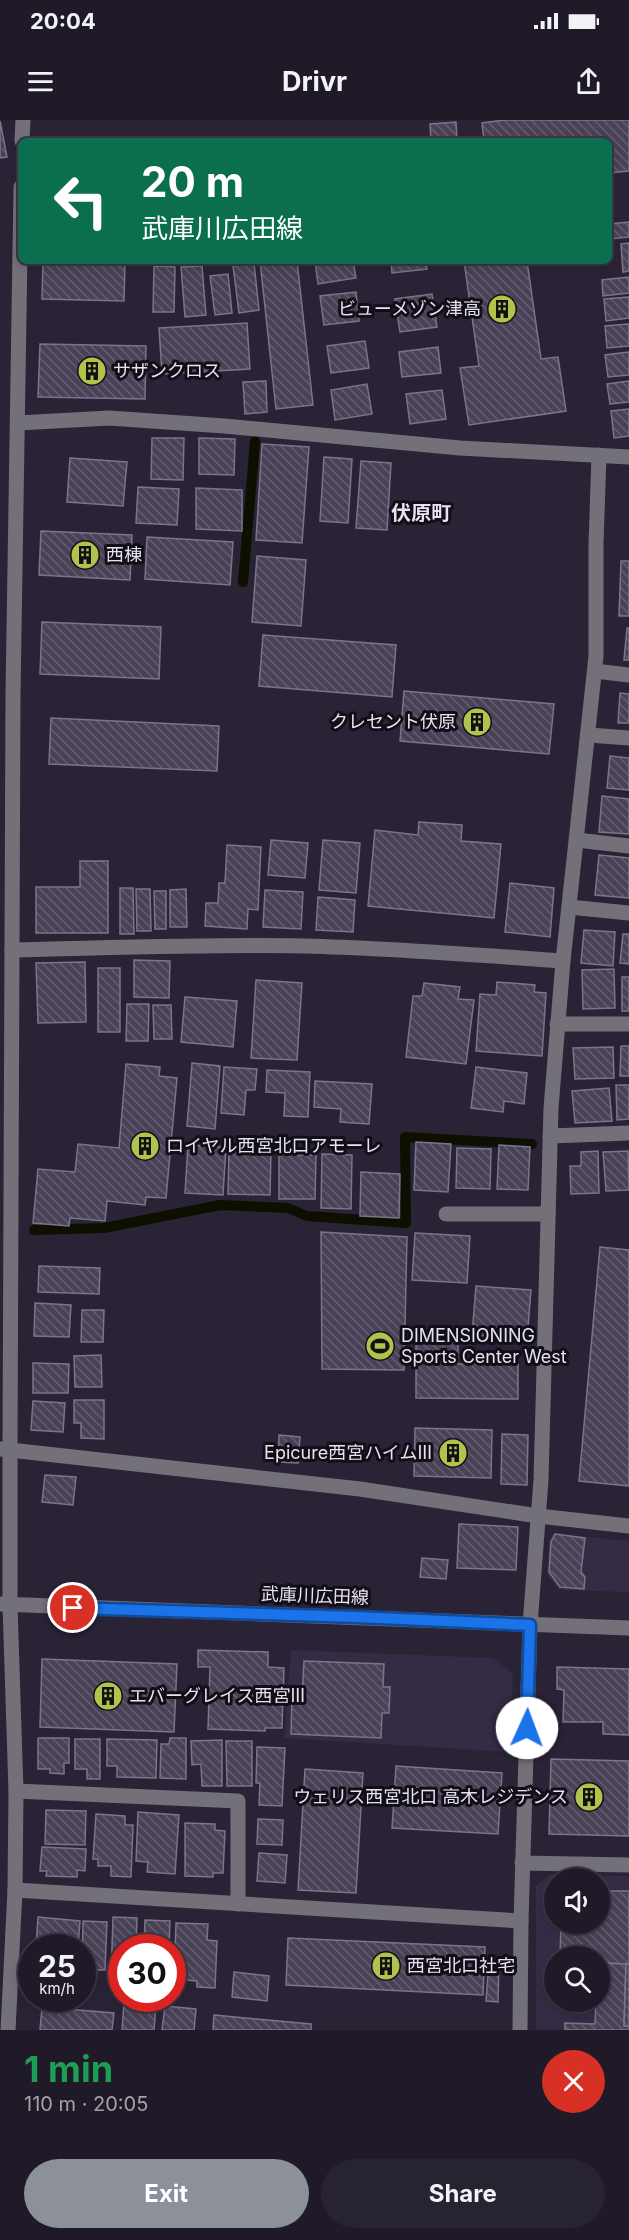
<!DOCTYPE html>
<meta charset="utf-8">
<style>
body{margin:0;font-family:Inter,"Noto Sans JP",sans-serif;background:#282330;color:#f1f3f6;height:100vh;display:flex;flex-direction:column;font-size:22px;white-space:nowrap}
*{box-sizing:border-box;margin:0}
p{font-size:20px;color:#a2a1a8}
.icon{flex:none;width:33px;height:33px;fill:none;stroke:currentColor;stroke-width:2;stroke-linecap:round;stroke-linejoin:round}
.map{position:relative;height:1910px;overflow:hidden}
.sheet{display:flex;flex-direction:column;background:#201a28;flex:1}
.sheet>*{flex:none}
.guide{position:absolute;left:18px;top:18px;width:594px;height:126px;border-radius:9px;box-shadow:0 3px 9px #0003,0 0 0 2px #3d3845;background:#0b6e4f;color:#fff;overflow:hidden}
.controls{position:absolute;left:544px;top:1748px;display:grid;gap:12px}
.controls a{display:grid;place-items:center;width:66px;height:66px;border-radius:50%;background:#201a28;box-shadow:0 3px 9px #0003,0 0 0 2px #3d3845;font-size:30px}
.speed{position:absolute;left:18px;top:1814px;display:flex;gap:12px;font-size:30px;font-weight:700;text-align:center}
.speed>*{display:grid;place-content:center;width:78px;height:78px;border-radius:50%;background:#201a28;box-shadow:0 3px 9px #0003,0 0 0 2px #3d3845;line-height:1}
.speed small{font-size:15px;font-weight:400}
.speed .limit{border:9px solid #d22;background:#fff;color:#111}
.pin{position:absolute;display:grid;place-items:center;width:51px;height:51px;color:#fff;margin:-26px;border:3px solid #fff;border-radius:50%;box-shadow:0 2px 6px #0007}
.me{position:absolute;width:66px;margin:-33px;rotate:2deg;stroke-linejoin:round;filter:drop-shadow(0 0 4px #0008)}
.turn{display:flex;align-items:center;gap:21px;height:126px;padding:0 24px;font-size:27px}
.turn .icon{width:78px;height:78px;stroke-width:2.5}
.turn b{display:block;font-size:42px;line-height:51px}
.round{display:grid;place-items:center;flex:none;width:63px;height:63px;border-radius:32px;background:#282330}
.headline{display:flex;align-items:center;justify-content:space-between;height:102px;padding:0 24px}
h1{font-size:36px;font-weight:700;line-height:45px;color:#1e9e55}
.primary-button{display:flex;gap:12px;margin-top:auto;padding:12px 24px}
.primary-button a{flex:1;height:69px;border-radius:36px;background:#8c9099;color:#fff;font-size:24px;font-weight:700;line-height:69px;text-align:center}
.primary-button a+a{background:#282330;color:#f1f3f6}
.status{display:flex;justify-content:space-between;align-items:center;height:42px;padding:0 30px;background:#201a28;direction:ltr}
.status svg{height:16px;fill:currentColor}
header{display:flex;justify-content:space-between;align-items:center;height:78px;padding:0 24px;background:#201a28;font-size:27px;font-weight:700}
.map>svg:first-child{display:block}
.built{fill:#352b45;fill-rule:evenodd}
.lines{fill:none;stroke-linecap:round;stroke-linejoin:round}
.stream{stroke:#0d1000;stroke-width:10}
.building{fill:url(#building-back-hatch);stroke:#7c748b;stroke-width:1.5}
.minor{stroke:#74707a;stroke-width:15}
.route-casing{stroke:#114b97;stroke-width:15}
.route{stroke:#1a73e8;stroke-width:10}
.labels{text-anchor:middle;stroke-width:6;stroke-linejoin:round;paint-order:stroke}
.poi-label{font-size:18px;fill:#e7e2ef;stroke:#110e17;text-anchor:start}
.street-label{font-size:18px;fill:#e7e2ef;stroke:#110e17}
.neighbourhood-label{font-size:20px;font-weight:bold;fill:#e7e2ef;stroke:#110e17}
</style>
<div class="status"><b>20:04</b><svg viewBox="0 0 49 12"><path d="M0 12V9h3v3zM5 12V6h3v6zM10 12V3h3v9zM15 12V0h3v12zM26 1h20v11H26zM47 4h2v5h-2z"/></svg></div>
<header><svg class="icon" aria-label="menu" viewBox="0 0 24 24"><path d="M4 6h16M4 12h16M4 18h16"/></svg>Drivr<svg class="icon" aria-label="share" viewBox="0 0 24 24"><path d="M12 15V3M7 8l5-5 5 5M5 13v7h14v-7"/></svg></header>
<div class="map">
<svg width="629" height="1910" viewBox="0 0 629 1910">
<defs>
<pattern id="building-back-hatch" width="6" height="6" patternUnits="userSpaceOnUse" patternTransform="scale(1.5)"><rect width="6" height="6" fill="#494257"/><path d="M-1 5l2 2M0 0l6 6M5-1l2 2" fill="none" stroke="#635d6f"/></pattern>
</defs>
<rect width="100%" height="100%" fill="#2a2336"/>
<!-- built -->
<g class="built">
<path d="M553 1414 629 1421V1472L559 1470 547 1455 549 1422Z"/>
<path d="M291 1530 493 1538 513 1554 510 1632 284 1618Z"/>
<path d="M549 1755 629 1756V1910H536V1766ZM555 1758H600V1803H555ZM555 1836H600V1881H555Z"/>
</g>
<g class="lines">
<!-- stream -->
<g class="stream">
<path d="M243 462 255 321"/>
<path d="M34 1110 104 1108 220 1085 288 1088 307 1096 406 1103 405 1017 532 1024"/>
</g>
</g>
<!-- building -->
<g class="building">
<path d="M504 0H629V51L609 53V21H484L482 3Z"/>
<path d="M0 1 7 37 0 38Z"/>
<path d="M456 2 457 21H431L430 4Z"/>
<path d="M629 102V117L609 119V104Z"/>
<path d="M629 123V151L623 152 621 124Z"/>
<path d="M43 141 125 142 124 181 42 179Z"/>
<path d="M260 141H297L313 285 276 289Z"/>
<path d="M315 141H353L356 158 318 164Z"/>
<path d="M391 141H426L427 149 392 153Z"/>
<path d="M464 141H527L541 239 558 237 566 291 469 305 460 248 479 246Z"/>
<path d="M254 143 259 190 239 193 233 146Z"/>
<path d="M154 146 175 147 174 192H153Z"/>
<path d="M202 146 206 195 185 197 181 147Z"/>
<path d="M228 154 232 193 215 195 210 156Z"/>
<path d="M629 157V173L603 176 602 160Z"/>
<path d="M356 172 359 201 324 205 320 176Z"/>
<path d="M432 174 437 207 400 212 395 179Z"/>
<path d="M629 177V198L606 201 604 179Z"/>
<path d="M247 203 250 249 162 254 159 208Z"/>
<path d="M629 204V226L607 228 605 206Z"/>
<path d="M365 221 369 248 331 253 327 226Z"/>
<path d="M40 224 146 226 145 279 38 277Z"/>
<path d="M438 227 441 253 402 257 399 232Z"/>
<path d="M629 232V255L608 257 605 235Z"/>
<path d="M266 261 267 292 245 294 243 262Z"/>
<path d="M629 261V282L610 284 607 264Z"/>
<path d="M367 264 372 294 335 300 331 270Z"/>
<path d="M442 270 446 299 410 304 406 274Z"/>
<path d="M629 289V316L614 318 611 291Z"/>
<path d="M152 318H184L183 360 151 359Z"/>
<path d="M199 318 235 319 234 355 199 354Z"/>
<path d="M262 324 309 327 302 423 256 420Z"/>
<path d="M324 337 352 339 348 403 320 401Z"/>
<path d="M70 338 127 342 123 386 67 382Z"/>
<path d="M361 341 391 343 387 410 356 408Z"/>
<path d="M138 367 179 369 177 405 136 403Z"/>
<path d="M196 368 242 370V411L196 409Z"/>
<path d="M41 411 132 415 130 460 39 455Z"/>
<path d="M147 417 233 422 230 465 145 459Z"/>
<path d="M257 436 306 440 301 506 252 502Z"/>
<path d="M621 441H629V496H619Z"/>
<path d="M42 502 161 507 159 559 40 554Z"/>
<path d="M627 508H629V540H624Z"/>
<path d="M263 515 396 525 392 577 259 566Z"/>
<path d="M404 571 554 584 549 634 400 621Z"/>
<path d="M620 573 629 574V603H618Z"/>
<path d="M51 598 219 606 217 651 49 644Z"/>
<path d="M610 636 629 638V670L607 668Z"/>
<path d="M602 676 629 679V714L599 712Z"/>
<path d="M419 702 462 705 461 721 501 724 494 798 368 786 375 710 418 715Z"/>
<path d="M271 720 308 723 305 758 268 755Z"/>
<path d="M323 720 360 723 356 773 319 770Z"/>
<path d="M227 725 261 727 258 790 248 789 247 809 205 806 206 783H218L219 763H225Z"/>
<path d="M599 735 629 738V778L595 775Z"/>
<path d="M80 741H108V813H36V767H80Z"/>
<path d="M510 763 554 768 550 817 505 812Z"/>
<path d="M120 768H133L134 814H120Z"/>
<path d="M136 769H150L151 811H137Z"/>
<path d="M186 769 187 807H170V770Z"/>
<path d="M265 770 303 772 301 809 263 807Z"/>
<path d="M154 771H166V809H155Z"/>
<path d="M318 777 355 780 353 812 316 810Z"/>
<path d="M584 810 615 812 613 846 581 843Z"/>
<path d="M623 814H629V844L620 843Z"/>
<path d="M134 840 170 841 169 878 134 877Z"/>
<path d="M85 842 86 902 38 903 36 843Z"/>
<rect x="98" y="848" width="22" height="64"/>
<path d="M614 849 615 888 583 889 582 850Z"/>
<rect x="622" y="857" width="7" height="34"/>
<path d="M256 860 302 863 297 940 251 938Z"/>
<path d="M497 862 535 865 534 872 546 873 542 936 476 931 480 874 496 875Z"/>
<path d="M424 863 460 867 458 879 474 880 466 944 406 937 413 876H422Z"/>
<path d="M185 877 237 881 233 927 181 922Z"/>
<path d="M127 884H149L148 921H126Z"/>
<path d="M153 885H171L172 919H154Z"/>
<path d="M621 926H629V956H620Z"/>
<path d="M613 927 614 958 575 959 573 928Z"/>
<path d="M192 943 220 946 215 1009 187 1006Z"/>
<path d="M126 944 160 947 159 956 177 958 166 1078 146 1077 145 1085 107 1081 105 1101 70 1098 69 1106 33 1103 38 1049 75 1052 78 1024 119 1028Z"/>
<path d="M224 947 257 949 255 970H246L244 995 221 993Z"/>
<path d="M476 947 527 953 524 984 504 981 503 992 471 988Z"/>
<path d="M267 950 310 952 308 997 284 996 285 973 266 972Z"/>
<path d="M315 961 372 964 369 1004 340 1002 341 989 314 987Z"/>
<path d="M616 965H629V999L617 1000Z"/>
<path d="M609 968 612 1001 575 1003 572 971Z"/>
<path d="M416 1022 451 1024 448 1072 414 1070Z"/>
<path d="M188 1025 226 1027 223 1075 185 1073Z"/>
<path d="M499 1025 530 1027 528 1070 497 1069Z"/>
<path d="M457 1028 491 1029 490 1069 456 1068Z"/>
<path d="M229 1030 271 1031 270 1075 228 1074Z"/>
<path d="M598 1031 599 1073 571 1074 570 1046H581V1032Z"/>
<path d="M628 1031 629 1070 606 1071 603 1032Z"/>
<path d="M322 1034 352 1035 351 1089 321 1088Z"/>
<path d="M279 1035H316L315 1079H279Z"/>
<path d="M361 1052 400 1054 399 1098 360 1096Z"/>
<path d="M321 1112 407 1117 404 1250 322 1249Z"/>
<path d="M415 1113 470 1116 467 1163 412 1160Z"/>
<path d="M600 1127 629 1130V1366L579 1361Z"/>
<path d="M39 1146 100 1148 99 1174 38 1172Z"/>
<path d="M476 1166 531 1170 527 1219 472 1215Z"/>
<path d="M35 1183 71 1185 69 1217 34 1216Z"/>
<path d="M82 1190H104L103 1222H81Z"/>
<path d="M416 1222H458V1244H518V1279L416 1278Z"/>
<path d="M101 1235 102 1267H75L74 1236Z"/>
<path d="M33 1243 69 1244 68 1273H33Z"/>
<path d="M74 1280H104V1319L81 1318V1303H74Z"/>
<path d="M33 1281 65 1283 63 1312 31 1310Z"/>
<path d="M415 1308 492 1310 491 1358 414 1356Z"/>
<path d="M502 1314 528 1315 527 1365 501 1364Z"/>
<path d="M279 1315 300 1317 298 1343 278 1342Z"/>
<path d="M45 1355 76 1357 73 1385 42 1382Z"/>
<path d="M459 1404 518 1407 516 1450 457 1448Z"/>
<path d="M555 1414 585 1418 581 1452 585 1457 584 1469 560 1467 549 1452 551 1422Z"/>
<path d="M422 1438 448 1440 446 1459 420 1457Z"/>
<path d="M198 1530 268 1532V1547L284 1548 282 1608H265V1611L208 1609 210 1547H198Z"/>
<path d="M42 1539 177 1544 174 1612 40 1607Z"/>
<path d="M304 1541 384 1544 383 1567H390L389 1593H382L381 1618 291 1614 292 1576 302 1577Z"/>
<path d="M557 1547 629 1549V1615L603 1614V1602H563L564 1570 557 1569Z"/>
<path d="M38 1618H69V1643H64V1654L50 1653V1649H38Z"/>
<path d="M170 1618H186V1659L160 1658 161 1624H169Z"/>
<path d="M75 1619H100V1659H87V1649H75Z"/>
<path d="M107 1619 157 1620 156 1658 117 1657V1646H107Z"/>
<path d="M222 1620V1666H202L201 1644 192 1645 191 1621Z"/>
<path d="M226 1621H252V1666H227Z"/>
<path d="M257 1627 285 1628 282 1686 259 1685 260 1663H256Z"/>
<path d="M551 1639 629 1641V1716L549 1714Z"/>
<path d="M396 1646 502 1653 498 1714 392 1708Z"/>
<path d="M305 1649 363 1653 356 1773 298 1770Z"/>
<path d="M46 1690 86 1691 85 1725 45 1724Z"/>
<path d="M138 1692 179 1695 175 1754 147 1752 148 1742 136 1741Z"/>
<path d="M96 1694 125 1696V1705H133L131 1757 111 1756V1746H98V1739H93Z"/>
<path d="M258 1699 283 1700 282 1725 257 1724Z"/>
<path d="M185 1703 215 1704V1710L225 1711 223 1753H213V1757L185 1756Z"/>
<path d="M42 1727 86 1729 85 1751 77 1750V1757L46 1756 47 1751H40Z"/>
<path d="M259 1733 287 1735 285 1763 257 1761Z"/>
<path d="M600 1771H629V1844L600 1843V1836H560L561 1803H600Z"/>
<path d="M38 1797 80 1801 78 1827H36Z"/>
<path d="M113 1797 137 1798 136 1827H122V1859H111Z"/>
<path d="M145 1800 170 1801 169 1827H144Z"/>
<path d="M83 1801 107 1802 105 1850H82Z"/>
<path d="M176 1803 208 1804 207 1820 217 1821 215 1868 197 1867V1861L174 1859Z"/>
<path d="M288 1818 485 1827 483 1875 286 1865Z"/>
<path d="M489 1841H499L498 1882 486 1881Z"/>
<path d="M600 1843 626 1844 624 1906H629V1910H565V1903L595 1904 596 1881H600Z"/>
<path d="M626 1844H629V1906H624Z"/>
<path d="M234 1852 269 1856 267 1881 232 1877Z"/>
<path d="M124 1882 156 1885 154 1910H122Z"/>
<path d="M165 1886 196 1889 194 1910H162Z"/>
<path d="M42 1887 114 1893 112 1910H40Z"/>
<path d="M214 1895 311 1904V1910H213Z"/>
</g>
<g class="lines">
<!-- minor -->
<g class="minor">
<path d="M22 21 23 0"/>
<path d="M18 303 109 298 224 306 460 328 629 337"/>
<path d="M595 551 629 555"/>
<path d="M589 615 629 618"/>
<path d="M577 720 629 726"/>
<path d="M569 787 629 793"/>
<path d="M12 830C109 828 206 824 304 826 390 828 476 835 563 841"/>
<path d="M557 904H629"/>
<path d="M550 1016 629 1013"/>
<path d="M446 1094H548"/>
<path d="M1 1329 360 1369 538 1396 629 1406"/>
<path d="M0 1484 629 1508"/>
<path d="M16 1671 238 1681V1784"/>
<path d="M522 1743 629 1745"/>
<path d="M15 1770 521 1801"/>
<path d="M8 1910 15 1770 16 1671 10 1485V1330L13 575 21 67"/>
<path d="M520 1910 521 1801 530 1505 541 1360 551 988 563 841 596 536V424L599 335"/>
</g>
</g>
<g class="lines">
<!-- route casing -->
<g class="route-casing">
<path id="route" d="M73 1488 356 1497 530 1505 527 1608"/>
</g>
<!-- route -->
<use href="#route" class="route"/>
</g>
<!-- icons -->
<defs>
<g id="building-disc" transform="scale(1.5)"><circle r="9.5" fill="#b2c34c" stroke="#110e17"/><path d="M-4-6H4V6H1V3H-1V6H-4ZM-2.5-4.3h1.7v1.8h-1.7ZM.8-4.3h1.7v1.8H.8ZM-2.5-1h1.7V.8h-1.7ZM.8-1h1.7V.8H.8Z" fill="#111"/></g>
<g id="stadium-disc" transform="scale(1.5)"><circle r="9.5" fill="#b2c34c" stroke="#110e17"/><path d="M0-5a6.5 5 0 1 0 0 10a6.5 5 0 1 0 0-10ZM-3.5-1.8h7v3.6h-7Z" fill="#111"/></g>
</defs>
<g fill-rule="evenodd">
<use href="#building-disc" x="502" y="189"/>
<use href="#building-disc" x="92" y="251"/>
<use href="#building-disc" x="85" y="435"/>
<use href="#building-disc" x="477" y="602"/>
<use href="#building-disc" x="145" y="1026"/>
<use href="#stadium-disc" x="380" y="1226"/>
<use href="#building-disc" x="453" y="1333"/>
<use href="#building-disc" x="108" y="1576"/>
<use href="#building-disc" x="589" y="1677"/>
<use href="#building-disc" x="386" y="1846"/>
</g>
<g class="labels">
<!-- poi labels -->
<g class="poi-label">
<text x="481" y="195" text-anchor="end">ビューメゾン津高</text>
<text x="113" y="257">サザンクロス</text>
<text x="106" y="441">西棟</text>
<text x="456" y="608" text-anchor="end">クレセント伏原</text>
<text x="166" y="1032">ロイヤル西宮北口アモーレ</text>
<text x="401" y="1222">DIMENSIONING<tspan x="401" dy="21">Sports Center West</tspan></text>
<text x="432" y="1339" text-anchor="end">Epicure西宮ハイムⅢ</text>
<text x="129" y="1582">エバーグレイス西宮Ⅲ</text>
<text x="568" y="1683" text-anchor="end">ウェリス西宮北口 高木レジデンス</text>
<text x="407" y="1852">西宮北口社宅</text>
</g>
<!-- street labels -->
<g class="street-label">
<text transform="translate(315 1476) rotate(2)" y="6">武庫川広田線</text>
</g>
<!-- neighbourhood labels -->
<g class="neighbourhood-label">
<text x="421" y="400">伏原町</text>
</g>
</g>
</svg>
<div class="controls">
<a><svg class="icon" aria-label="sound" viewBox="0 0 24 24"><path d="M4 9h4l5-4v14l-5-4H4zM17 9q2 3 0 6"/></svg></a>
<a><svg class="icon" aria-label="search" viewBox="0 0 24 24"><circle cx="10" cy="10" r="6"/><path d="M15 15l6 6"/></svg></a>
</div>
<div class="speed"><div>25<small>km/h</small></div><div class="limit">30</div></div>
<div class="pin" style="left:73px;top:1488px;background:#d93025"><svg class="icon" aria-label="arrive" viewBox="0 0 24 24"><path d="M6 21V4h12l-3 4 3 4H6"/></svg></div>
<svg class="me" style="left:527px;top:1608px" viewBox="-20 -20 40 40"><circle r="19" fill="#fff"/><path d="M0-13L10 11 0 6-10 11z" fill="#1a73e8"/></svg>
<div class="guide">
<div class="turn"><svg class="icon" aria-label="left" viewBox="0 0 24 24"><path d="M17 20v-9H6M10 6l-5 5 5 5"/></svg><div><b>20 m</b>武庫川広田線</div></div>
</div>
</div>
<section class="sheet">
<div class="headline"><div><h1>1 min</h1><p>110 m · 20:05</p></div><a class="round" style="background:#d93025;color:#fff"><svg class="icon" aria-label="close" viewBox="0 0 24 24"><path d="M6 6l12 12M18 6L6 18"/></svg></a></div>
<div class="primary-button"><a>Exit</a><a>Share</a></div>
</section>
